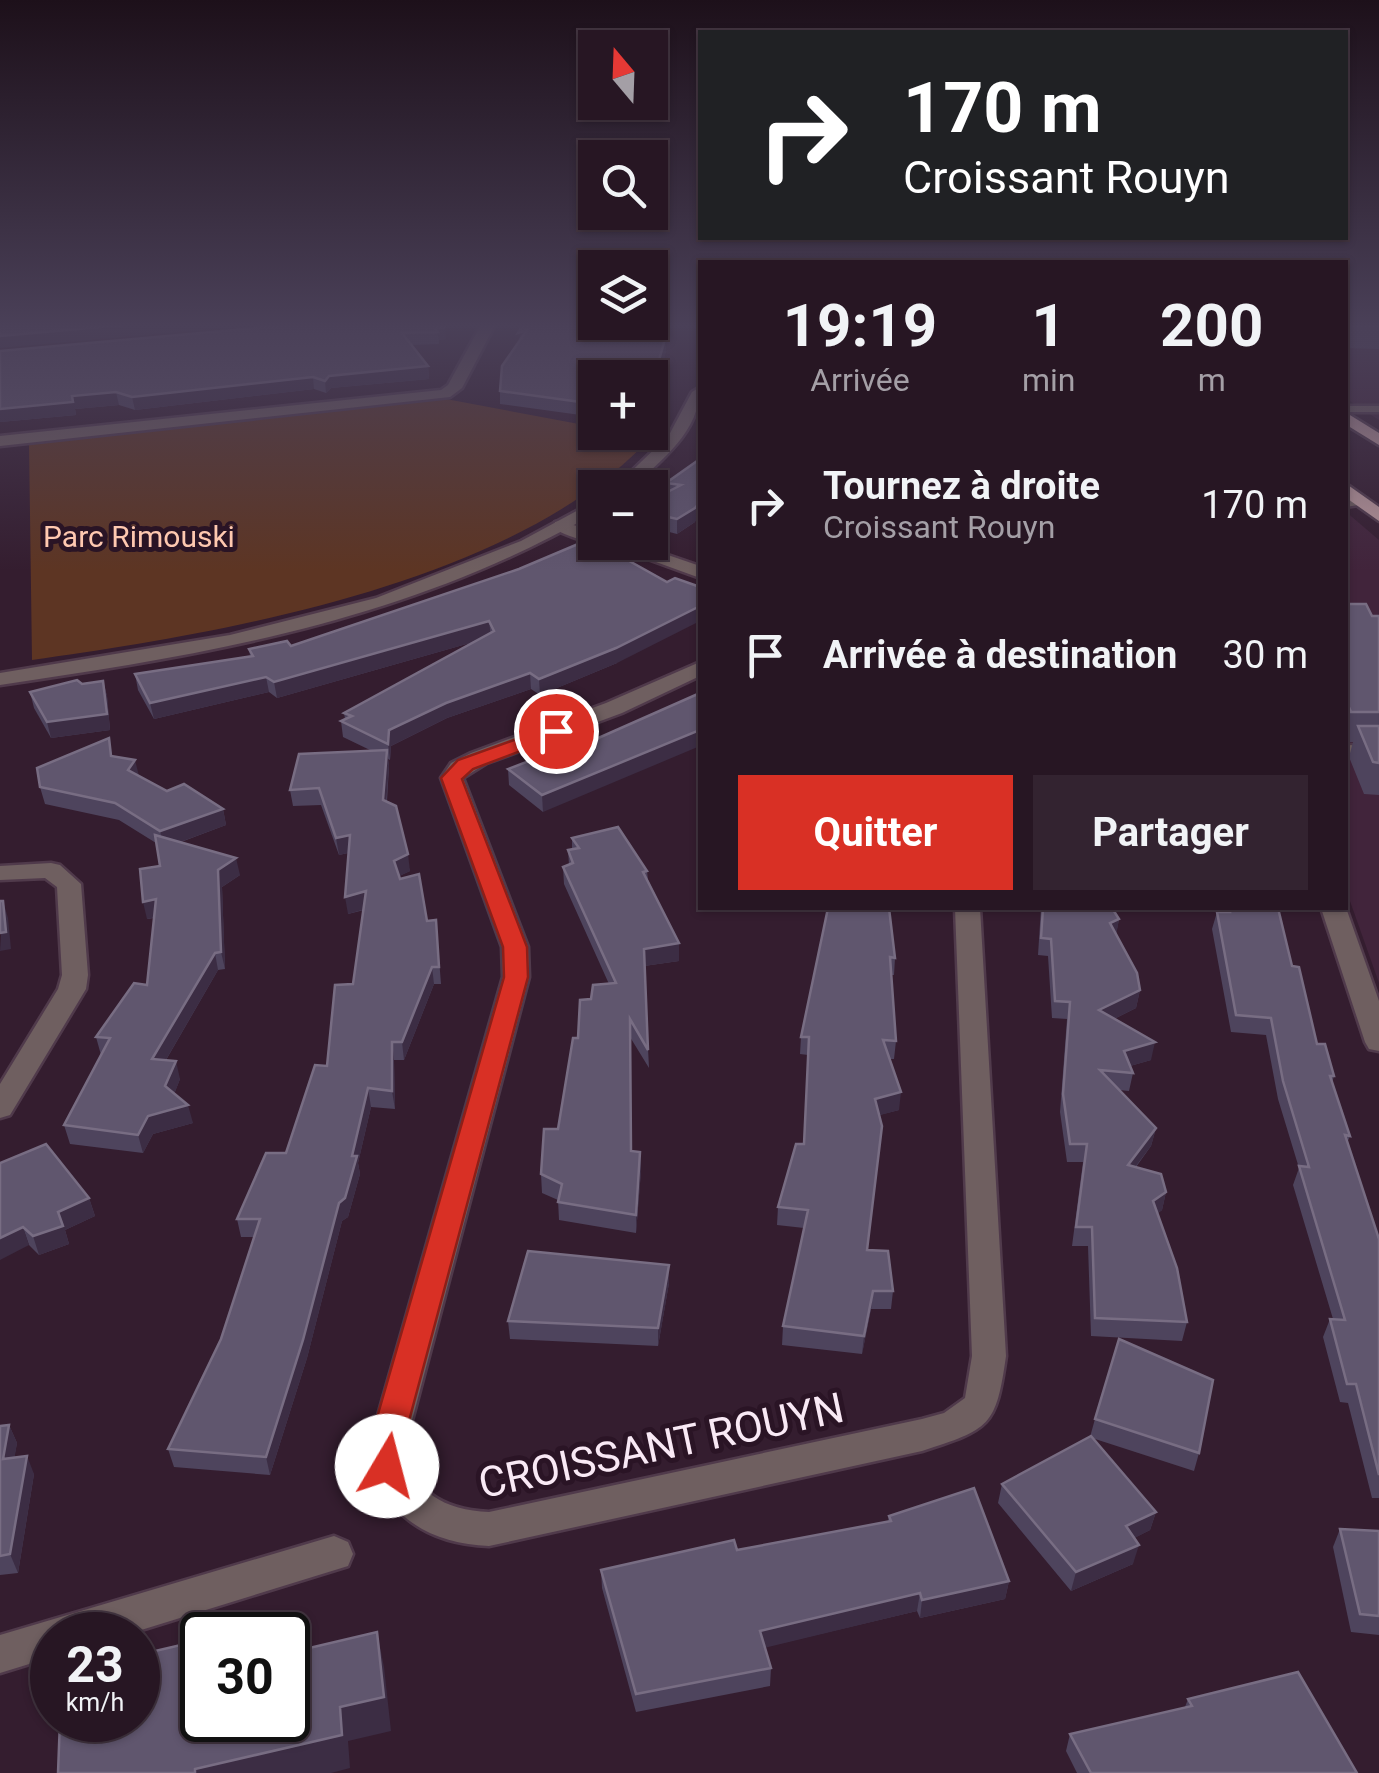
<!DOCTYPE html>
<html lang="fr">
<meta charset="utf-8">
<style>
body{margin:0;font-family:Roboto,sans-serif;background:#332330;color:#f1f3f6;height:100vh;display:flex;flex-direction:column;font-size:38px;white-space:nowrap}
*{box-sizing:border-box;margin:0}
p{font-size:32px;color:#a49fa6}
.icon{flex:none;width:55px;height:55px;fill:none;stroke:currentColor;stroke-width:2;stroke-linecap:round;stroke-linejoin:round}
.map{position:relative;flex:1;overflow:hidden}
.panel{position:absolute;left:698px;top:260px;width:650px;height:650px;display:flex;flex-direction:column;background:#271623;border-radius:0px;box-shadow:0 2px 8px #0004,0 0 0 2px #433541}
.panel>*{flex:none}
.hud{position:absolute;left:698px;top:30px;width:650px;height:210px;border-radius:0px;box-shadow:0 2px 8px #0004,0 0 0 2px #433541;background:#202124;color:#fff;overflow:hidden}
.needle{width:65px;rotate:341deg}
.buttons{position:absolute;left:578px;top:30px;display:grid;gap:20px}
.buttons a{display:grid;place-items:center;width:90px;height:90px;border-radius:0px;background:#271623;box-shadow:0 2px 8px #0004,0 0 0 2px #433541;font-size:50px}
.speed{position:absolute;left:30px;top:1612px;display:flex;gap:20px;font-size:50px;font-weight:700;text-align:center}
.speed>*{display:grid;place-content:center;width:130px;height:130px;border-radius:50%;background:#271623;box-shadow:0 2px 8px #0004,0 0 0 2px #433541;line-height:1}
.speed small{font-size:25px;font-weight:400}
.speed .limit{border:5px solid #111;border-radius:15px;background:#fff;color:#111}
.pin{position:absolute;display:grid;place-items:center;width:85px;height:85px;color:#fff;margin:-42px;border:5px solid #fff;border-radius:50%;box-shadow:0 2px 10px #0007}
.me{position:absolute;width:110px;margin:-55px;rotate:8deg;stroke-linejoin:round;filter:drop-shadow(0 0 8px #0008)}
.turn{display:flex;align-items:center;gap:35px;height:210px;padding:0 40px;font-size:45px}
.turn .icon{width:130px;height:130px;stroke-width:2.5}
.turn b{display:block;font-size:70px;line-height:85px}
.eta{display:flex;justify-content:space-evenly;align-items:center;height:170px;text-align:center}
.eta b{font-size:60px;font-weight:700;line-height:70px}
.cta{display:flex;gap:20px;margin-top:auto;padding:20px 40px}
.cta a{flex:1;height:115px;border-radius:0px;background:#d93025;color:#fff;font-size:40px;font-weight:700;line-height:115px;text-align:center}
.cta a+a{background:#332330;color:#f1f3f6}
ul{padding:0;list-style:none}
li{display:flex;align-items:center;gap:30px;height:150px;padding:0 40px}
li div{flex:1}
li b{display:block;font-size:38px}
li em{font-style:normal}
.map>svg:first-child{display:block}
.built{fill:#41243b}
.green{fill:#5d3523}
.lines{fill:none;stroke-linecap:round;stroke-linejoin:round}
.service-casing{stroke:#503a4b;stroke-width:5}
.minor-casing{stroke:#503a4b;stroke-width:5}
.tertiary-casing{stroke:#503a4b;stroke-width:5}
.primary-casing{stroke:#503a4b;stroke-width:5}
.service{fill:#6f5f60;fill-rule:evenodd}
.minor{fill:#6f5f60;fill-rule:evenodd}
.tertiary{fill:#6f5f60;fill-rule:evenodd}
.primary{fill:#b7969a;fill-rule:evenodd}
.wall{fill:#4e445d}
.shaded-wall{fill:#3c2d44}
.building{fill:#60566e;stroke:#786d83;stroke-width:2.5}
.route{fill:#d93025;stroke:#8d1f18;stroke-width:2.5}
.labels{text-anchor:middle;stroke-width:10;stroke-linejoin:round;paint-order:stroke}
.far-park-label{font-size:30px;fill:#fec8b0;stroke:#2a1425}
.near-street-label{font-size:42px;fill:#f9e9f5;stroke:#2a1425}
</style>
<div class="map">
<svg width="1379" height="1773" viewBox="0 0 1379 1773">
<rect width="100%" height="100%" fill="#341d2f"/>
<!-- built -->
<g class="built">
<path d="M1345 323H1379V420L1345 398Z"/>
<path d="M1345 511 1379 540V983L1345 887Z"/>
</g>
<!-- green -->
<path class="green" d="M446 399 595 427V432L655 433C520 584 223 633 32 660L29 443Z"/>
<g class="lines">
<!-- service casing -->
<g class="service-casing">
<g id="service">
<rect x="1345" y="406" width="34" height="6"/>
<path d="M1362 499 1365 500V504L1345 507V501Z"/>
<path d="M1345 745 1379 746V754L1345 753Z"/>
</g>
</g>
<!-- minor casing -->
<g class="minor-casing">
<g id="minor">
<path d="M482 323H496L462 388 450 397 0 446V436L441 390 448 385Z"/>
<path d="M561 521 595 532V542H599C584 543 568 535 555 530V522Z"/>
<path d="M601 542H630L700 566V578Z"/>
<path d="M700 662V676L622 713 487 763 463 778 528 947 529 977 405 1447C412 1493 445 1510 489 1512L922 1419 944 1413 965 1398 972 1356 955 908H980L1006 1356C996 1427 990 1429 922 1451L489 1546C427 1544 377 1512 369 1447L503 977 502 947 441 778 451 763 471 753 606 703Z"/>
<path d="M51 863 60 865 81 884 88 975 86 989 10 1115 0 1118V1084L58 989 62 975 57 887 45 878 0 880V866Z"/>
<path d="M1345 905 1379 1001V1051L1369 1049 1365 1042 1321 908Z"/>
<path d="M334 1536 348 1542 353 1554 348 1566 125 1635H52V1657L0 1673V1635Z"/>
</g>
</g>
<!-- tertiary casing -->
<g class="tertiary-casing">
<g id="tertiary">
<path d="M700 387C700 432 662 459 632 488H614L669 435 692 392Z"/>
<path d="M595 501V513C408 621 211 654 0 685V673L230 635 376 598 521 541Z"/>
</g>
</g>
<!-- primary casing -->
<g class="primary-casing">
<g id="primary">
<path d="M1345 412 1379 433V445L1345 424Z"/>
<path d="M1345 483 1379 507V521L1345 497Z"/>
</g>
</g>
<!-- service -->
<use href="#service" class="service"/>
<!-- minor -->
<use href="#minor" class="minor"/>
<!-- tertiary -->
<use href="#tertiary" class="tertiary"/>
<!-- primary -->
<use href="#primary" class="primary"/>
</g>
<!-- wall -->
<g class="wall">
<path d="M442 323 446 339 439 340V344L411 345 428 366 429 379 331 388 326 393 314 389 135 410 119 405 75 409 76 415 0 422V351Z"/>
<path d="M524 323H670V331L664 330 666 351 655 391 650 396V378H595V417L500 404V391L518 343Z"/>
<path d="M1345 323H1379V349L1346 348Z"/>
<path d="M700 459 695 522 677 534 650 527V501L666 493V483Z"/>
<path d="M519 569 617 663 540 695 531 689 447 718 391 746 390 760 388 759 389 766 387 801 410 871 399 876 427 921 436 920 441 984H434L404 1060H394L395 1109 371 1107 358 1163 360 1174 348 1217 342 1221 307 1358 270 1475 174 1467 168 1449 221 1339 254 1237H241L237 1219 286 1153 327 1066 353 984 364 910 348 914V853L339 855 321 805 293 806 290 790 372 751 343 737 341 721 345 719 344 713 477 641 277 698 269 692 154 719 138 690 135 674 250 656 249 649 291 646Z"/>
<path d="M1345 604 1372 616H1379V795L1364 794 1349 757 1353 742H1345Z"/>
<path d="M103 681 107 696 110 730 51 738 34 708 30 692Z"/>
<path d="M563 748 543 812 509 785 508 769Z"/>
<path d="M113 756 139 776 167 791 223 809 226 825 181 842 240 875 222 887 225 969 218 970 166 1060 180 1079 174 1094 193 1123 153 1134 143 1153 70 1144 64 1125 101 1055 96 1037 147 985 154 918 147 919 160 866 156 843 119 820 45 804 40 787Z"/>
<path d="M572 838 647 871 648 880 679 943V961L644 966 649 1068 630 1037 631 1151 640 1152 641 1171 636 1233 559 1220 558 1200 542 1193 541 1174 558 1129 578 1038 591 999 609 984 564 884 563 867 569 865 568 850 572 849Z"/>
<path d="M828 908 895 958 894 975H891L896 1041 894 1059H889L899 1110 879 1115 867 1250 893 1291 891 1309H871L862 1354 782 1345 783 1326 804 1228 777 1225 778 1207 804 1144 808 1055 800 1054 801 1037Z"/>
<path d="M1041 908H1112L1119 919 1116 934 1140 990 1136 1008 1114 1019 1151 1060 1130 1066 1133 1073 1129 1091 1119 1090 1156 1128 1151 1146 1136 1167 1166 1192 1162 1210 1158 1213 1187 1322 1182 1341 1091 1336 1088 1246H1072L1083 1162H1067L1060 1112 1067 1019 1052 1018 1048 956 1038 955Z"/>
<path d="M1221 908H1278L1292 966 1317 1044 1334 1076 1332 1083 1350 1136 1347 1143 1379 1239V1498H1372L1348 1403 1340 1402 1323 1337 1330 1319H1333L1293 1185 1299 1168 1278 1099 1266 1035 1231 1032 1212 929 1217 912H1222Z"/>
<path d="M0 1163 89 1198 95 1216 65 1230 69 1244 39 1255 29 1245Z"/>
<path d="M669 1283 658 1346 510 1339 508 1321Z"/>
<path d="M1095 1419 1199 1453 1194 1471 1092 1438 1156 1512 1150 1530 1134 1538 1133 1564 1071 1591 998 1503 1002 1484 1090 1437Z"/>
<path d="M9 1425 17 1443 14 1458 34 1474 18 1573 0 1575V1426Z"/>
<path d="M889 1516 1009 1581 1005 1599 920 1618 917 1611 765 1647 771 1668 770 1686 636 1712 602 1588 601 1570 737 1550 888 1521Z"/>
<path d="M1340 1529 1379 1531V1635L1351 1632 1333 1547Z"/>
<path d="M1188 1699 1357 1773H1077L1066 1751 1070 1734 1185 1707Z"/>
</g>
<!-- shaded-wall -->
<g class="shaded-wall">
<path d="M145 323H277L0 348V336Z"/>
<path d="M445 327 446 339 439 340 436 328Z"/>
<path d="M665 339 666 351 655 391 650 396V383Z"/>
<path d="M428 366 429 379 331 388 326 393 325 381 329 376Z"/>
<path d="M313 377 314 389 135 410 132 397Z"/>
<path d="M116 392 119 405 75 409 76 415 0 422V409L72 396Z"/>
<path d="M700 502V516L695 522 677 534V519Z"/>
<path d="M700 606V621L617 663 540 695 539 679Z"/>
<path d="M489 621 491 637 277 698 274 682Z"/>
<path d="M530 673 531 689 447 718 391 746 390 760 388 744 389 730 446 703Z"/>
<path d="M266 677 269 692 154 719 150 703Z"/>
<path d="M103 681 107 696 110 730 51 738 47 722Z"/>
<path d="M700 730V746L543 812 542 795Z"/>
<path d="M387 750 389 766 385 816 383 800Z"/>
<path d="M135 760 139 776 128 770Z"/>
<path d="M223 809 226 825 164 848 160 831Z"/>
<path d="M350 835 352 852 339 855 336 838Z"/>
<path d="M408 854 410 871 396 878 394 861Z"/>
<path d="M236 858 240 875 222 887 225 969 221 952 218 870Z"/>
<path d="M366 891 369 908 348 914 345 897Z"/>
<path d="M156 899 160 916 147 919 143 902Z"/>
<path d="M3 901 8 918 11 949 0 951Z"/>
<path d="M1119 919 1116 936 1110 923Z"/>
<path d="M679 943V961L644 966V949Z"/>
<path d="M215 953 218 970 156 1077 152 1059Z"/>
<path d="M432 967 434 984 404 1060 402 1042Z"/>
<path d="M1140 990 1136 1008 1096 1028 1099 1010Z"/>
<path d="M392 1042 394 1060 395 1109 392 1091Z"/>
<path d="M1155 1042 1151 1060 1120 1069 1124 1051Z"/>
<path d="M176 1061 180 1079 170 1105 165 1086Z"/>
<path d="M368 1088 371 1107 358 1163 360 1174 348 1217 342 1221 307 1358 270 1475 266 1457 352 1156Z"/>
<path d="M901 1092 899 1110 873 1117 875 1099Z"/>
<path d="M188 1105 193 1123 153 1134 143 1153 138 1135 148 1116Z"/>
<path d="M1156 1128 1151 1146 1123 1183 1128 1165Z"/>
<path d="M640 1152 641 1171 636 1233V1215Z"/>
<path d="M1166 1192 1162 1210 1149 1220 1153 1201Z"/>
<path d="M89 1198 95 1216 65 1230 69 1244 39 1255 33 1236 58 1212Z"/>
<path d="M23 1227 29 1245 0 1260V1238Z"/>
<path d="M669 1265V1283L658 1346V1328Z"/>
<path d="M873 1291 871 1309 862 1354 864 1336Z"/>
<path d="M9 1425 17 1443 11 1478 3 1459Z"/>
<path d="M27 1456 34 1474 18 1573 10 1554Z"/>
<path d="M1156 1512 1150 1530 1121 1545 1126 1526Z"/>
<path d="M1139 1545 1133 1564 1071 1591 1076 1572Z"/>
<path d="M1009 1581 1005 1599 920 1618 922 1600Z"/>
<path d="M920 1593 917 1611 760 1649V1631Z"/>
<path d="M377 1632 384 1667 391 1731 348 1741 350 1768 331 1773H195V1769L340 1707Z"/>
</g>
<!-- building -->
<g class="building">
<path d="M0 323H145L0 336Z"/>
<path d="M313 323H442L445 327 436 328 438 332 402 333 428 366 329 376 325 381 313 377 132 397 116 392 72 396 73 402 0 409V351Z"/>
<path d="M524 323H663L665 339 654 378 650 383V378H595V404L500 391 502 366 527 330 518 333Z"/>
<path d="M1350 323H1379V326L1351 325Z"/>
<path d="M700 459V502L695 508 677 519 650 513V501L681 485 666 483Z"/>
<path d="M590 539 667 582 675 578 700 587V606L616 648 539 679 530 673 446 703 389 730 388 744 341 721 352 716 344 713 494 631 489 621 274 682 266 677 150 703 135 674 253 656 249 649 287 641 291 646 519 569Z"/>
<path d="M1345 604H1366L1372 616H1379V712H1351L1348 705 1345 704Z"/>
<path d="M77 680 82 684 103 681 107 714 47 722 30 692Z"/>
<path d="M700 693V730L542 795 508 769 563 748 569 751Z"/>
<path d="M1358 726H1379V763L1373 762Z"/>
<path d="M109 738 111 756 135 760 128 770 167 791 184 784 223 809 160 831 115 803 40 787 37 768Z"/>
<path d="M387 750 383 800 396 806 408 854 394 861 400 879 419 874 427 921 436 920 439 967H432L402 1042H392V1091L368 1088 352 1156H357L345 1198 339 1203 303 1340 266 1457 168 1449 221 1339 260 1219H237L266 1153H286L315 1065 327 1066 335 985 353 984 366 891 345 897 350 835 336 838 319 788 290 790 299 754Z"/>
<path d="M618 827 647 871 643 872 679 943 644 949 648 1050 630 1019 631 1151 640 1152 636 1215 558 1202 562 1184 541 1174 544 1129H558L573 1038H578L580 1000 591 999 593 985 616 983 563 867 573 863 568 850 579 848 572 838Z"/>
<path d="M155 835 236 858 218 870 221 952 215 953 152 1059 176 1061 165 1086 188 1105 148 1116 138 1135 64 1125 110 1038 96 1037 134 983 147 985 156 899 143 902 140 869 160 866Z"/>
<path d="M0 901H3L6 932 0 933Z"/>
<path d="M828 908H889L895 958 890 957 896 1041 883 1040 901 1092 875 1099 882 1126 867 1250 888 1251 893 1291H873L864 1336 783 1326 808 1210 778 1207 796 1144H804L809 1037H801Z"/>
<path d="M1043 908H1112L1119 919 1110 923 1137 973 1140 990 1099 1010 1155 1042 1124 1051 1133 1073 1100 1070 1156 1128 1128 1165 1161 1174 1166 1192 1153 1201 1177 1268 1187 1322 1095 1318 1092 1227H1076L1087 1144H1070L1063 1094 1070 1002 1055 1001 1051 939 1041 938Z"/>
<path d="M1229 908H1278L1292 966 1299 967 1317 1044H1325L1334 1076H1330L1350 1136 1345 1135 1379 1239V1475L1356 1384H1347L1330 1319 1345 1320 1299 1166 1309 1167 1283 1081 1271 1018 1236 1015 1217 912H1230Z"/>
<path d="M46 1144 89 1198 58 1212 63 1226 33 1236 23 1227 0 1238V1163Z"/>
<path d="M528 1251 669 1265 658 1328 508 1321Z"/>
<path d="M1119 1339 1213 1380 1199 1453 1095 1419Z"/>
<path d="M9 1425 3 1459 27 1456 10 1554 0 1556V1426Z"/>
<path d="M1091 1436 1156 1512 1126 1526 1139 1545 1076 1572 1002 1484Z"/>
<path d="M974 1488 1009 1581 922 1600 920 1593 760 1631 771 1668 636 1694 601 1570 734 1540 737 1550 891 1521 889 1516Z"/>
<path d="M1340 1529 1379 1531V1616L1360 1614Z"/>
<path d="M377 1632 384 1697 340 1707 342 1735 195 1769V1773H58L60 1720H138V1655L202 1640V1720H288V1653Z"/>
<path d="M1298 1672 1357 1773H1091L1070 1734 1192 1706 1188 1699Z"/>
</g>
<!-- sky -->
<linearGradient id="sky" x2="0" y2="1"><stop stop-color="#1d101a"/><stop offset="0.57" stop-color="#4a4058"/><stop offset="1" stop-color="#4a4058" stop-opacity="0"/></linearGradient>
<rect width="1379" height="571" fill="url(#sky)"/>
<!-- route -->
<path class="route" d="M556 725 566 731 563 735 473 769 462 779 527 947 528 977 409 1421 399 1476 387 1480 376 1476 371 1466 376 1421 504 977 503 947 441 778 458 760Z"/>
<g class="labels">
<!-- far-park labels -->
<g class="far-park-label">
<text x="139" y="547">Parc Rimouski</text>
</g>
<!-- near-street labels -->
<g class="near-street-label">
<text transform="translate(661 1445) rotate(-12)" y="15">CROISSANT ROUYN</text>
</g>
</g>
</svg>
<div class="buttons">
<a><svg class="needle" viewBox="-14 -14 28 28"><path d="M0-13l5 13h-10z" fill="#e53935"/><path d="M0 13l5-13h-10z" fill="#a49fa6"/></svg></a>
<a><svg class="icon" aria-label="search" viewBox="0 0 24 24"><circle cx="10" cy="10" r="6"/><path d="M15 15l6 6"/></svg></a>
<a><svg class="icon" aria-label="layers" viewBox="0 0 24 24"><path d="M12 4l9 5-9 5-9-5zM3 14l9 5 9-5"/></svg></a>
<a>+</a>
<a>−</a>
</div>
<div class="speed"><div>23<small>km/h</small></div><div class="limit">30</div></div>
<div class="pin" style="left:556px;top:731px;background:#d93025"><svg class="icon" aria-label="arrive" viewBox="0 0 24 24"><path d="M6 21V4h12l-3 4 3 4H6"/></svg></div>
<svg class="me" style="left:387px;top:1466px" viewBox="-20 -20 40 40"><circle r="19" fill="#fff"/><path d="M0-13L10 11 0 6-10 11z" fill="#d93025"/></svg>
<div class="hud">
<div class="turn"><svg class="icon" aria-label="right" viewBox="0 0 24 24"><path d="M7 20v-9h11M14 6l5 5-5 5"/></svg><div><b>170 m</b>Croissant Rouyn</div></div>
</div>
<section class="panel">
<div class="eta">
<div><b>19:19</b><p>Arrivée</p></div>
<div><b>1</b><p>min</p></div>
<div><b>200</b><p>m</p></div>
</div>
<ul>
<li><svg class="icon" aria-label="right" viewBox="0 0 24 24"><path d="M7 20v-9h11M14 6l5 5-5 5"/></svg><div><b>Tournez à droite</b><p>Croissant Rouyn</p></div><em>170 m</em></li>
<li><svg class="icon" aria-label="arrive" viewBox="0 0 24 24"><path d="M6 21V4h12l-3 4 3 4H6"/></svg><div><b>Arrivée à destination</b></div><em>30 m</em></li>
</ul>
<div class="cta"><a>Quitter</a><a>Partager</a></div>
</section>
</div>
